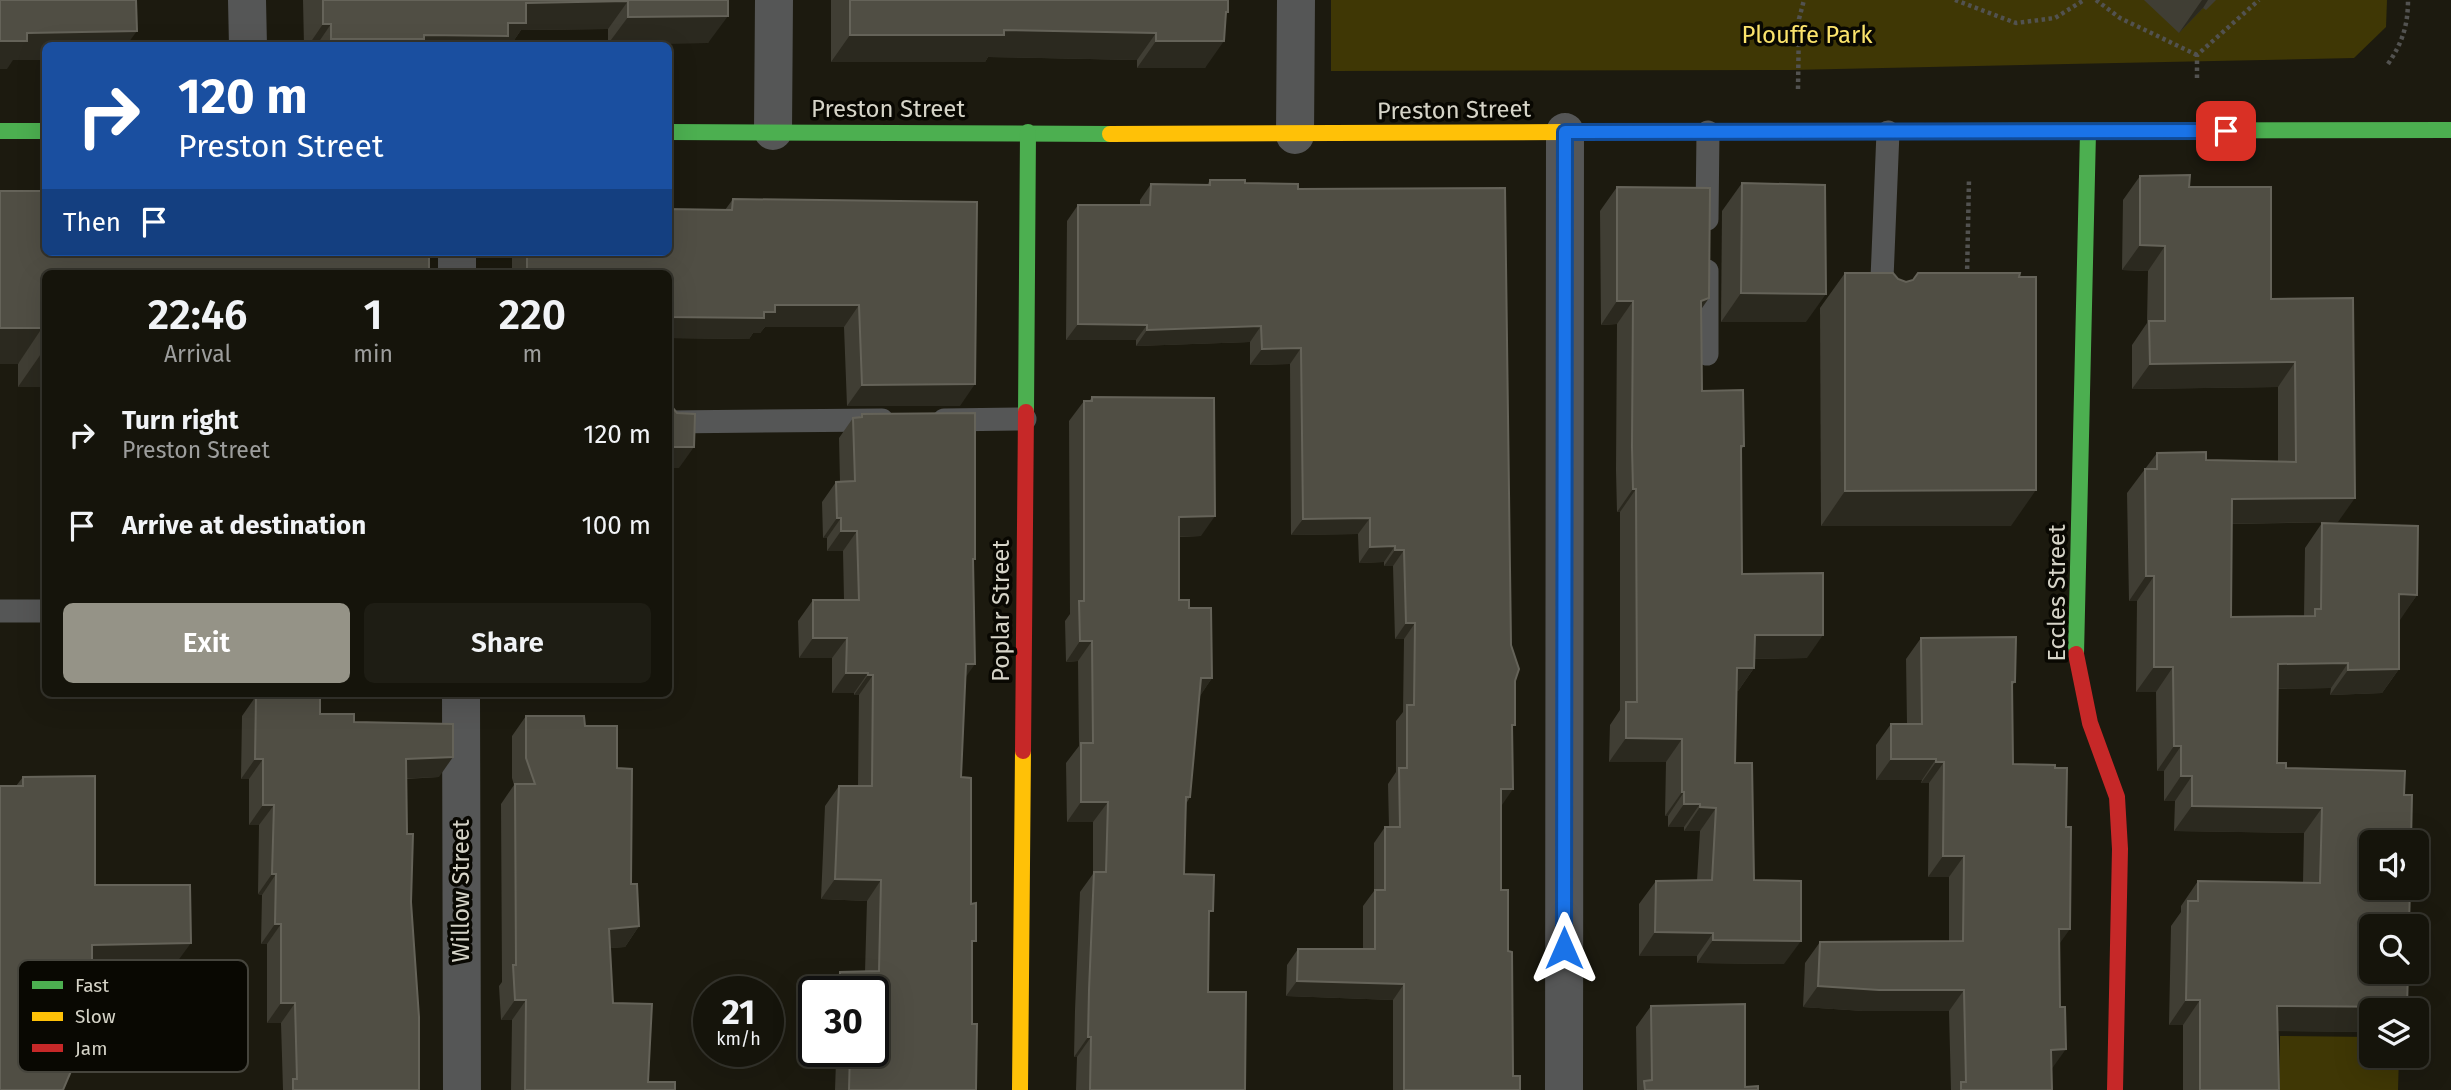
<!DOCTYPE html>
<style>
body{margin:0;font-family:"Fira Sans",sans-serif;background:#1e1d14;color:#f1f3f6;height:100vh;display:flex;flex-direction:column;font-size:26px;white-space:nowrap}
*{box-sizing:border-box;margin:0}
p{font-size:23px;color:#9d9e9d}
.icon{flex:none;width:38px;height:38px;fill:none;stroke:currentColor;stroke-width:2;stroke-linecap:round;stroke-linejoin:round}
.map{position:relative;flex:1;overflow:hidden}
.drawer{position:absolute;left:42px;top:270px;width:630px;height:427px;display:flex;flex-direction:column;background:#15140b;border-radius:10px;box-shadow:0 7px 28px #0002,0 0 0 2px #34332c}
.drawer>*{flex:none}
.guide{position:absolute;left:42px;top:42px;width:630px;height:214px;border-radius:10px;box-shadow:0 7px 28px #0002,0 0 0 2px #34332c;background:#1a4fa0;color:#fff;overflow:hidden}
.controls{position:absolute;left:2359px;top:830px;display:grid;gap:14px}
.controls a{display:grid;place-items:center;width:70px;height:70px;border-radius:10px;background:#15140b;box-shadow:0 7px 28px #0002,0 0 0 2px #34332c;font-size:35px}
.speed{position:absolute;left:693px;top:976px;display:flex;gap:14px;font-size:35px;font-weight:700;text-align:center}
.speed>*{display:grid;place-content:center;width:91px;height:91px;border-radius:50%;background:#15140b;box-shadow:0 7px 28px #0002,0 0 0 2px #34332c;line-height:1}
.speed small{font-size:18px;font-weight:400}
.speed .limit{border:4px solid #111;border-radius:10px;background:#fff;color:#111}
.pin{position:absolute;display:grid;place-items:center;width:60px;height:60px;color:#fff;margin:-30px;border-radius:14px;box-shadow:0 4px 10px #0006}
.me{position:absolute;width:77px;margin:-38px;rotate:0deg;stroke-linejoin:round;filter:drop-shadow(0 0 5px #0008)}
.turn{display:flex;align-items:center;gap:24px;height:147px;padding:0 21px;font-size:32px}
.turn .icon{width:91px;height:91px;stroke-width:2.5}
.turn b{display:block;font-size:49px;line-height:60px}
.then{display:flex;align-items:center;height:66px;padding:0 21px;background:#0003;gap:14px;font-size:26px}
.eta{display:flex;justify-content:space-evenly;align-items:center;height:119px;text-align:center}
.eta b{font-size:42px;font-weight:600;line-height:49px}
.button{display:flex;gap:14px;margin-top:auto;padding:14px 21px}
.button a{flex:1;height:80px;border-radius:10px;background:#959387;color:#fff;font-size:28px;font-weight:600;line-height:80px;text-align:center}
.button a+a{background:#1e1d14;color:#f1f3f6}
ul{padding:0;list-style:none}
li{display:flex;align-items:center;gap:21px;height:91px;padding:0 21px}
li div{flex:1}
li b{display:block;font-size:26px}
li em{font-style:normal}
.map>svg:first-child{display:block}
.green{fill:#3f3705}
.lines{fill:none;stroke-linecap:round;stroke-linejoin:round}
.path{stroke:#525250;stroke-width:4.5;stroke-dasharray:3.5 3.5;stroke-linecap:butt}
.lane{stroke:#555656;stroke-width:23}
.street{stroke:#555656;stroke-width:38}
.fast{stroke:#4caf50;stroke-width:16}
.slow{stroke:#ffc107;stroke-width:16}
.jam{stroke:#c62828;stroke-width:16}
.wall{fill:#403e34}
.shaded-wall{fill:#2b291f}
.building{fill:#504e44;stroke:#656359;stroke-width:2}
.route-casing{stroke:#114b97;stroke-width:18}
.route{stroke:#1a73e8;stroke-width:12}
.labels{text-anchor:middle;stroke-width:7;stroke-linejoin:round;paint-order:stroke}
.park-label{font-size:24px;fill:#fce46c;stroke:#090802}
.street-label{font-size:24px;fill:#d6d4c8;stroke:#090802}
.key{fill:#090802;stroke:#46453d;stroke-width:2}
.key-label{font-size:19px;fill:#d6d4c8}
</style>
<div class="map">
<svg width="2451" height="1090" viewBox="0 0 2451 1090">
<rect width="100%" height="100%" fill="#1c1a0f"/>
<!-- green -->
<g class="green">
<path d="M1331 0H2387L2386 27 2354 58 1791 70 1331 71Z"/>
<path d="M2280 1036 2371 1037V1055H2399L2398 1090H2279Z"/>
</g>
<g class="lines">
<!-- path -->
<g class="path">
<path d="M1955 0 2016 23 2055 18 2084 0"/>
<path d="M2096 0 2120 18 2197 55"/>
<path d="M2388 64C2402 43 2408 26 2408 0"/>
<path d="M2197 78V55L2259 0"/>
<path d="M1798 89 1799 19 1804 0"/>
<path d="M1967 276 1969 179"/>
</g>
<!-- lane -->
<g class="lane">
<path d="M1707 219 1708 132"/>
<path d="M1881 303 1888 132"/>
<path d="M1707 354V271"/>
<path d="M944 420 1025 419"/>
<path d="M668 422 882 420"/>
<path d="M0 611H46"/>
</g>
<!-- street -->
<g class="street">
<path d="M247 0 248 46"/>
<path d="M773 131 774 0"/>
<path d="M1295 135 1296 0"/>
<path d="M457 252V273"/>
<path d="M461 693 462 1090"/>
<path d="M1564 1090 1565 132"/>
</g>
<!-- fast -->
<g class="fast">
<path d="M0 131H46"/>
<path d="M1942 131 2451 130"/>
<path d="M668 132 1110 134"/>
<path d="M1026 412 1028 132"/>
<path d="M2076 654 2088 132"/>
</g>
<!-- slow -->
<g class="slow">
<path d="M1110 134 1565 132"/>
<path d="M1020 1090 1023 751"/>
</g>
<!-- jam -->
<g class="jam">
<path d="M1565 132 1942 131"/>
<path d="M2076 654 2090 723 2117 797 2120 849 2115 1090"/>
<path d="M1023 751 1026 412"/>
</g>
</g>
<!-- wall -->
<g class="wall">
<path d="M303 0H728L708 43 608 44V29L521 30 510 46H304Z"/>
<path d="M831 0H1228V12L1225 16 1205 68H1137V60L988 57 985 62H831Z"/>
<path d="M2144 0H2216L2206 10 2203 8 2179 33Z"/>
<path d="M2140 176 2189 187 2271 299 2353 298 2338 522 2232 524 2231 617 2304 616 2305 548 2322 523 2417 595 2399 620V669L2382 693 2330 695 2331 688 2278 689 2277 763 2286 768 2405 771 2371 1010V1032L2278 1031 2279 1090H2183V1025H2169L2171 926 2181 912V906L2198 881 2303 882 2304 833 2174 831 2175 801H2164V771H2157L2156 692H2136L2137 601H2129L2127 493 2157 453 2206 460 2278 461V387L2132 389V345L2147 323 2148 271 2122 270 2123 200Z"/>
<path d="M1210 180 1298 189 1511 645 1515 681 1512 728 1501 805V890L1508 951 1513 1076 1520 1090H1393V1000L1286 996 1287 965 1298 949H1363V906L1374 891V843L1385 827H1389L1388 784 1396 772V721L1403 712 1404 639H1395L1393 566H1384V562L1359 563 1358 534 1291 535 1290 364 1250 365V342L1136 346V340H1066L1067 221 1078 205H1140V200L1151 184 1207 185Z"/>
<path d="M1742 183 1806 322H1721L1722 211Z"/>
<path d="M1617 187 1701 310 1702 391 1744 446 1741 450 1742 574 1807 658 1755 659 1754 668 1738 691H1737L1735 763 1754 880 1784 964 1697 963V956H1639V904L1656 881 1697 880 1700 831H1684V827H1668V816H1665L1666 762H1609L1610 725 1620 710V512H1617L1616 470 1617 324 1601 325 1600 211Z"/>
<path d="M733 199 977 202 960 406H847L844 327H765L760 333H753L749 339 668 338V273H512V252H668L725 210Z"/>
<path d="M46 273V387H18V364Z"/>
<path d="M1845 273 2011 526H1821L1820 308Z"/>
<path d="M1092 397 1201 536 1179 537V600L1189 608 1212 678 1199 697 1190 797 1186 804 1184 874 1209 917 1208 992 1245 1090H1076L1077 1057H1074L1075 1010 1080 892 1093 874V822H1067L1066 763 1079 746 1078 661 1066 662 1065 621 1070 614 1069 421 1084 401H1089Z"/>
<path d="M862 414 975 559 973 561 965 678 961 777 972 946V1024L976 1090H835L836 1061H827V1052H873V992H826L840 972H865L867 901 821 899 825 806 839 786H858L859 695H854V693H832V658H799L798 621 813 600H844L843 551H827V538H823L822 502 836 482H840L839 438 853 418 860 417Z"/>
<path d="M1921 638 2015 682 2012 686 2013 764 2059 943 2051 1070 2052 1090H1951L1949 1011H1864L1803 1007 1805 963 1820 942 1949 941V877H1928L1929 783H1921L1922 780H1876V745L1891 724H1907L1906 659Z"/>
<path d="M256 696 320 714 354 722 439 777 406 779 407 834 411 902 419 1090H283L281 1023H267V944H261L262 895 258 894 259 825H249V779H241L242 716Z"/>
<path d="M526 716 585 726 617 768 631 884 639 926 625 947 610 948 613 1003 648 1082 675 1090H511L512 1020H501L499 986 502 982 501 804 514 785 512 778V736Z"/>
<path d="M23 777 95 885 177 962 92 964 84 992 16 786Z"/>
<path d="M1651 1006 1745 1087 1758 1090H1637L1636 1027Z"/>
</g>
<!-- shaded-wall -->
<g class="shaded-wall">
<path d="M2202 0H2208L2203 8 2179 33Z"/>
<path d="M628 1 608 29 521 30 510 46H327L331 39 424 35 508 23 526 3Z"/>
<path d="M728 16 708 43 608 44 628 17Z"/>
<path d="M323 24H331L316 46H308Z"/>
<path d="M1004 30 1156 33 1137 60 988 57 985 62H831L850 35Z"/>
<path d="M137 31 126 46H46V60H13L7 69H0V41L27 33Z"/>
<path d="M1156 41H1224L1205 68H1137Z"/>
<path d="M2140 245 2165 246 2148 271 2122 270Z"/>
<path d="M1741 293 1826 294 1806 322H1721Z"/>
<path d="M1709 298 1693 321 1701 301Z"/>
<path d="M1617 301H1633L1617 324 1601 325Z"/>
<path d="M775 305H859L844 327H765L760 333H753L749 339 668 338V317L764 312Z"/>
<path d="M1078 324 1147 325 1136 340H1066Z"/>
<path d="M1261 326 1250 342 1136 346 1147 330Z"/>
<path d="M0 328H42L18 364H0Z"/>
<path d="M1301 348 1290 364 1250 365 1262 349Z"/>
<path d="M43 351H46V387H18Z"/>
<path d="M2295 362 2278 387 2132 389 2150 364Z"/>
<path d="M975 384 960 406H847L862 385Z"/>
<path d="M668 447H694L679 468H668Z"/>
<path d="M1633 489H1636L1620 512H1617Z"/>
<path d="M2036 490 2011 526H1821L1845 491Z"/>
<path d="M2355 498 2338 522 2214 524 2232 499Z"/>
<path d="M1215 516 1201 536 1165 537 1179 517Z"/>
<path d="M837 518H841L827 538H823Z"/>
<path d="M1370 518 1358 534 1291 535 1303 519Z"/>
<path d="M841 531H857L843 551H827Z"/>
<path d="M1395 546 1384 562 1359 563 1370 547Z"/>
<path d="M1395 550H1404L1393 566H1384Z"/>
<path d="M2146 576H2154L2137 601H2129Z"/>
<path d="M2399 594 2417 595 2400 620 2382 619Z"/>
<path d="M1406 623H1415L1404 639H1395Z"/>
<path d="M1755 635H1823L1807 658 1739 659Z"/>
<path d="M813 638H847L832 658H799Z"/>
<path d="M1080 641H1092L1078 661 1066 662Z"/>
<path d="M2348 663 2331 688 2260 689 2278 664Z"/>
<path d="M966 664H975L961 684Z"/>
<path d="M2154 667H2173L2156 692H2136Z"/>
<path d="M1737 668H1754L1738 691H1721Z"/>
<path d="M2399 669 2382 693 2330 695 2348 670Z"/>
<path d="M846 673H868L854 693H832Z"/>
<path d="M868 675H873L859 695H854Z"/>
<path d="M1201 678H1212L1198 699Z"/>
<path d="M1626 738 1682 739 1666 762H1609Z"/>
<path d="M2174 746H2181L2164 771H2157Z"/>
<path d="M453 757 439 777 392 779 406 759Z"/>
<path d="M255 759H263L249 779H241Z"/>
<path d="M1891 759H1936L1922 780H1876Z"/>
<path d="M1936 762H1944L1929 783H1921Z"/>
<path d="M2181 776H2192L2175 801H2164Z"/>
<path d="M1501 789H1513L1502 805H1490Z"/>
<path d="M1682 792H1684L1668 816H1665Z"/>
<path d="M1081 802H1108L1093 822H1067Z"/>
<path d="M1684 804H1700L1684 827H1668Z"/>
<path d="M263 805H274L259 825H249Z"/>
<path d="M2192 806 2322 808 2304 833 2174 831Z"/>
<path d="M1700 807 1716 808 1700 831H1684Z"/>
<path d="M1943 856H1964L1949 877H1928Z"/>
<path d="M272 874H276L262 895 258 894Z"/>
<path d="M835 879 881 880 867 901 821 899Z"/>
<path d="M275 924H281L267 944H261Z"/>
<path d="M639 926 625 947 595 949 609 929Z"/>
<path d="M2059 929H2070L2055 950Z"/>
<path d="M1655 932 1713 933 1697 956H1639Z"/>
<path d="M1713 940 1801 941 1784 964 1697 963Z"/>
<path d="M191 943 177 962 78 964 92 945Z"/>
<path d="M92 980 79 1000 84 981Z"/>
<path d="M1297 981 1404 984 1393 1000 1286 996Z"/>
<path d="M1818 986 1964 990 1949 1011H1864L1803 1007Z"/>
<path d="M515 1000H526L512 1020H501Z"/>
<path d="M2186 1000H2200L2183 1025H2169Z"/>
<path d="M281 1003H295L281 1023H267Z"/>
<path d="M2277 1006 2407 1007 2405 1010H2371V1032L2260 1031Z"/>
<path d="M1088 1037H1091L1077 1057H1074Z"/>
<path d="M2066 1049 2051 1070V1050Z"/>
<path d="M834 1052H843L836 1061H827Z"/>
</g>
<!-- building -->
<g class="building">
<path d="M0 0H136L137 31 27 33V41H0Z"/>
<path d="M323 0H728V16L628 17V1L526 3V23H508V36L424 35V39H331V24H323Z"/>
<path d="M850 0H1228V12H1226L1224 41H1156V33L1004 30V35H850Z"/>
<path d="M2190 175 2189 187H2271V299L2353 298 2355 498 2232 499 2231 617 2315 616V609H2321L2322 523 2418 526 2417 595 2399 594V669L2348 670V663L2278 664 2277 763H2286V768L2405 771 2404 795H2412L2411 842H2371V887H2410L2409 926H2371V971H2408L2407 1007 2277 1006 2279 1090H2200V1000H2186L2188 901H2198V881L2320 883 2322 808 2192 806V776H2181V746H2174L2173 667H2154V576H2146L2145 469H2157V453L2206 452V460L2296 462 2295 362 2150 364 2149 321H2165V246L2140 245V176Z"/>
<path d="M1210 180H1245V183L1298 184V189L1505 188 1511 645 1519 669 1515 681V725H1512L1513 789H1501V890H1508V951L1512 952 1513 1076H1520V1090H1404V984L1297 981 1298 949H1375V890H1385V827H1400L1399 768H1407V705H1414L1415 623H1406L1404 550H1395V546L1370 547V518L1303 519 1301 348 1262 349 1261 326 1147 330V325L1078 324V205H1150L1151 184 1210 185Z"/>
<path d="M1742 183 1825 185 1826 294 1741 293Z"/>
<path d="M1617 187 1710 188 1709 298 1701 301 1702 391 1743 390 1744 446H1741L1742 574 1823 573V635H1755L1754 668H1737L1735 763H1752L1754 880 1801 881V941L1713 940V933L1655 932 1656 881 1712 880 1716 808 1700 807V804H1684V792H1682V739L1626 738V702H1637L1636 489H1633L1632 447 1633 301H1617Z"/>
<path d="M0 191H46V252H429V273H46V351H43L42 328H0Z"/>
<path d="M733 199 977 202 975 384 862 385 859 305H775V312H764V318L668 317V273H527V252H668V209L732 210Z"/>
<path d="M1845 273H1893L1898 279 1906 282 1913 280 1918 273H2020L2019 277H2036V490L1845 491Z"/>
<path d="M1092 397 1214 398 1215 516 1179 517V600H1189V608H1211L1212 678H1201L1190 797H1186L1184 874 1214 875 1213 911H1209L1208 992H1246L1245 1090H1090L1091 1037H1088L1089 990 1094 872H1106L1108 802H1081V743H1093L1092 641H1080L1079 601H1084V401H1092Z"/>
<path d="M668 402 677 413 695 414 694 447H668Z"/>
<path d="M975 413V559H973L975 664H966L961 777 971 778V904L976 903V941H972V1024H977L976 1090H849L850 1052H873V992H840V972L879 971 881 880 835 879 839 786H872L873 675H868V673H846L847 638H813V600H859L857 531H841V518H837L836 482 855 481 853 418 862 417V414Z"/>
<path d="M2016 637 2015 682H2012L2013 764 2055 765V768H2067L2066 827H2071L2070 929H2059L2060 1007H2065L2066 1049 2051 1050 2052 1090H1961V1082H1966L1964 990H1879L1818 986 1820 942 1963 941 1964 856H1943L1944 762H1936V759H1891V724H1922L1921 638Z"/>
<path d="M256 696H320V714H354V722L453 724V757L406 759 407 834H413L411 902 419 1017V1090H293V1079H297L295 1003H281V924H275L276 874H272L274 805H263V759H255Z"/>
<path d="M526 716H584L585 726H617V768L632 769 631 884H637L639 926 609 929 613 1003 652 1004 648 1082H675V1090H525L526 1000H515L513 965H516L515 784H535L526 758Z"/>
<path d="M95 776V885H190L191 943 92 945V980L84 981 86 1036 63 1090H0V786H23V777Z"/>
<path d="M1745 1004V1087L1758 1086V1090H1645L1644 1081 1652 1080 1651 1006Z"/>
</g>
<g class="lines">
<!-- route casing -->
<g class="route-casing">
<path id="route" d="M1564 948 1565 132 2226 131"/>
</g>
<!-- route -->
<use href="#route" class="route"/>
</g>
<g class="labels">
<!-- park labels -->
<g class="park-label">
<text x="1807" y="43">Plouffe Park</text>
</g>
<!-- street labels -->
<g class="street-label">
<text x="888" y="117">Preston Street</text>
<text transform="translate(1454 110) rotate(-1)" y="8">Preston Street</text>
<text transform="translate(2057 593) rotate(-90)" y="8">Eccles Street</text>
<text transform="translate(1001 611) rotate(-90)" y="8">Poplar Street</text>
<text transform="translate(461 891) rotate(-90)" y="8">Willow Street</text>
</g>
</g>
<!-- legend -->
<rect x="18" y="960" width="230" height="112" rx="10" class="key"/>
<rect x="32" y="981" width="31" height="8" fill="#4caf50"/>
<rect x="32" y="1012" width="31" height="9" fill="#ffc107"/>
<rect x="32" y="1044" width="31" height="8" fill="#c62828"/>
<g class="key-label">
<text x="75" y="992">Fast</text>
<text x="75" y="1023">Slow</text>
<text x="75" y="1055">Jam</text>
</g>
</svg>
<div class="controls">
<a><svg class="icon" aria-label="sound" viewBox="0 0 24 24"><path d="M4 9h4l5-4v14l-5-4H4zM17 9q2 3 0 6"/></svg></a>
<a><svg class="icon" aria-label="search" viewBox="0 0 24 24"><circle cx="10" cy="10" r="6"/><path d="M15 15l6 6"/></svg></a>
<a><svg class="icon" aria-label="layers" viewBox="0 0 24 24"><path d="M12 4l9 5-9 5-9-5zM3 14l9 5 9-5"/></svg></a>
</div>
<div class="speed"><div>21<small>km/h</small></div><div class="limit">30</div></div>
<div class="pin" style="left:2226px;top:131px;background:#d93025"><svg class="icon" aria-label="arrive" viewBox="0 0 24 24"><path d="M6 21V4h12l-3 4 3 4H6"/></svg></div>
<svg class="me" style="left:1564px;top:948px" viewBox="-20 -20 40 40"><path d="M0-17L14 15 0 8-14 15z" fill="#1a73e8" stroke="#fff" stroke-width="4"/></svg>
<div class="guide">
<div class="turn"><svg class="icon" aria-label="right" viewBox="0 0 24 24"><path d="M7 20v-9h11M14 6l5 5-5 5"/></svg><div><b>120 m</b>Preston Street</div></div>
<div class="then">Then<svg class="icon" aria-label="arrive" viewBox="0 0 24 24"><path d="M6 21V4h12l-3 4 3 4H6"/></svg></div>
</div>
<section class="drawer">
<div class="eta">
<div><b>22:46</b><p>Arrival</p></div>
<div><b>1</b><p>min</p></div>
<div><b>220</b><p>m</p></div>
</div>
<ul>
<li><svg class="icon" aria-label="right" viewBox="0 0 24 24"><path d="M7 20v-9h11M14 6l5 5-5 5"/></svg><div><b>Turn right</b><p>Preston Street</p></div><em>120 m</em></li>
<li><svg class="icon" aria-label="arrive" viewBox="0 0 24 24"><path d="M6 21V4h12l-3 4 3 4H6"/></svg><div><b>Arrive at destination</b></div><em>100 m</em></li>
</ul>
<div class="button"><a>Exit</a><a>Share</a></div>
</section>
</div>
